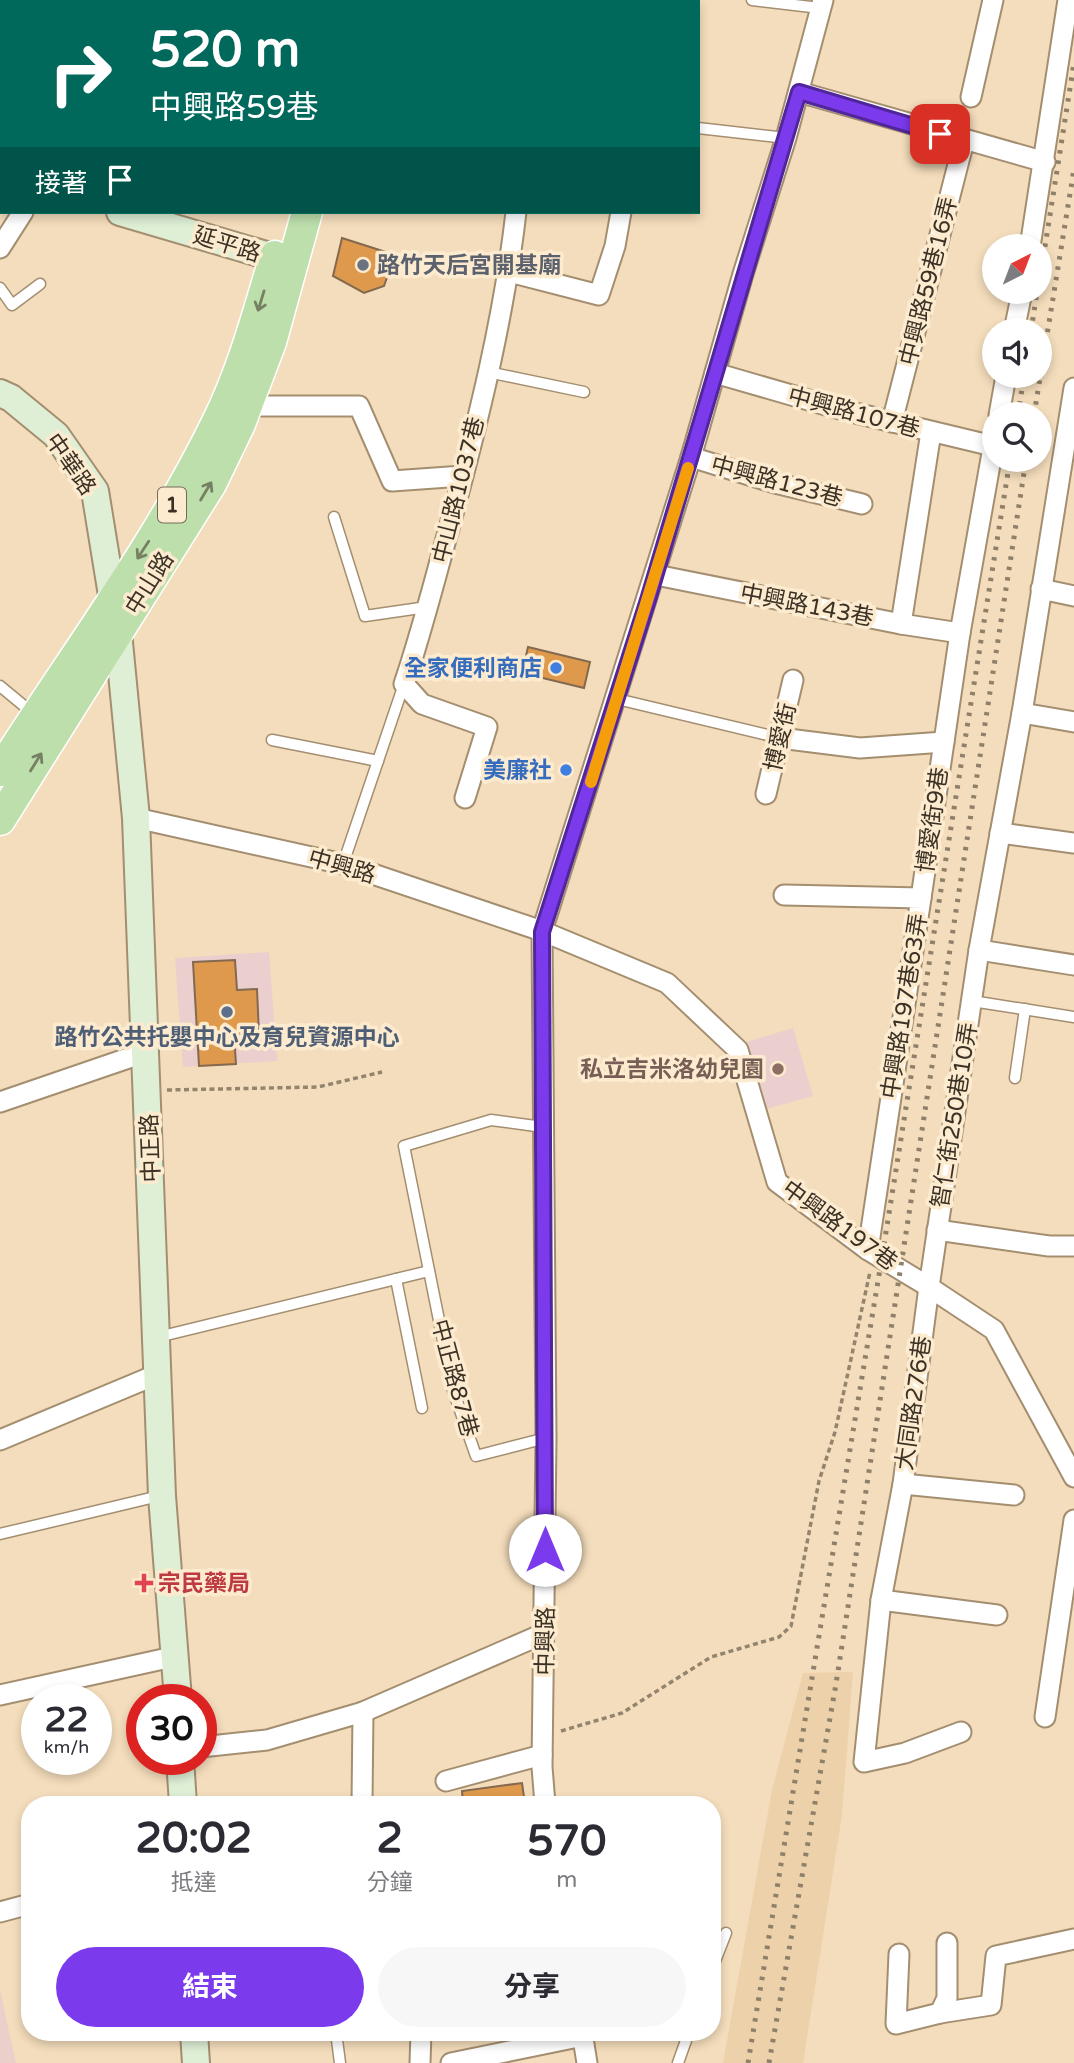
<!DOCTYPE html>
<html lang="zh-TW">
<meta charset="utf-8">
<style>
body{margin:0;font-family:"Varela Round","Noto Sans TC",sans-serif;background:#f7f7f7;color:#2b2b33;height:100vh;display:flex;flex-direction:column;font-size:26px;white-space:nowrap}
*{box-sizing:border-box;margin:0}
p{font-size:23px;color:#7c7c81}
.icon{flex:none;width:38px;height:38px;fill:none;stroke:currentColor;stroke-width:2;stroke-linecap:round;stroke-linejoin:round}
.map{position:relative;flex:1;overflow:hidden}
.side{position:absolute;left:21px;top:1796px;width:700px;height:245px;display:flex;flex-direction:column;background:#fff;border-radius:28px;box-shadow:0 4px 10px #0003}
.side>*{flex:none}
.banner{position:absolute;left:0px;top:0px;width:700px;height:214px;box-shadow:0 4px 10px #0003;background:#00695c;color:#fff;overflow:hidden}
.needle{width:46px;rotate:42deg}
.tools{position:absolute;left:982px;top:234px;display:grid;gap:14px}
.tools a{display:grid;place-items:center;width:70px;height:70px;border-radius:50%;background:#fff;box-shadow:0 4px 10px #0003;font-size:35px}
.speed{position:absolute;left:21px;top:1684px;display:flex;gap:14px;font-size:35px;font-weight:700;text-align:center}
.speed>*{display:grid;place-content:center;width:91px;height:91px;border-radius:50%;background:#fff;box-shadow:0 4px 10px #0003;line-height:1}
.speed small{font-size:18px;font-weight:400}
.speed .limit{border:10px solid #d22;background:#fff;color:#111}
.pin{position:absolute;display:grid;place-items:center;width:60px;height:60px;color:#fff;margin:-30px;border-radius:14px;box-shadow:0 4px 10px #0006}
.me{position:absolute;width:77px;margin:-38px;rotate:0deg;stroke-linejoin:round;filter:drop-shadow(0 0 5px #0008)}
.turn{display:flex;align-items:center;gap:24px;height:147px;padding:0 35px;font-size:32px}
.turn .icon{width:91px;height:91px;stroke-width:2.5}
.turn b{display:block;font-size:49px;line-height:60px}
.then{display:flex;align-items:center;height:66px;padding:0 35px;background:#0003;gap:14px;font-size:26px}
.eta{display:flex;justify-content:space-evenly;align-items:center;height:119px;text-align:center}
.eta b{font-size:42px;font-weight:700;line-height:49px}
.action{display:flex;gap:14px;margin-top:auto;padding:14px 35px}
.action a{flex:1;height:80px;border-radius:42px;background:#7c3aed;color:#fff;font-size:28px;font-weight:700;line-height:80px;text-align:center}
.action a+a{background:#f7f7f7;color:#2b2b33}
.map>svg:first-child{display:block}
.commercial{fill:#ead0cb}
.built{fill:#edd1aa}
.education{fill:#eacfce}
.building{fill:#df994c;stroke:#82694f;stroke-width:2}
.lines{fill:none;stroke-linecap:round;stroke-linejoin:round}
.lane-casing{stroke:#a48e70;stroke-width:13}
.street-casing{stroke:#a48e70;stroke-width:23}
.secondary-casing{stroke:#a48e70;stroke-width:30}
.primary-casing{stroke:#fff;stroke-width:33}
.path{stroke:#93846d;stroke-width:3.5;stroke-dasharray:5 3.5;stroke-linecap:butt}
.lane{stroke:#fff;stroke-width:10}
.street{stroke:#fff;stroke-width:19}
.secondary{stroke:#deefd6;stroke-width:26}
.primary{stroke:#bddfac;stroke-width:30}
.rail{stroke:#8f806a;stroke-width:5;stroke-dasharray:3.5 7;stroke-linecap:butt}
.oneway{stroke:#768062}
.route-casing{stroke:#51269a;stroke-width:18}
.route{stroke:#7c3aed;stroke-width:12}
.slow{stroke:#f59e0b;stroke-width:12}
.worship-dot{fill:#6b7280;stroke:#fdebd0;stroke-width:2.5}
.shop-dot{fill:#3f7fe0;stroke:#fdebd0;stroke-width:2.5}
.service-dot{fill:#5c6f8a;stroke:#fdebd0;stroke-width:2.5}
.education-dot{fill:#8d6e63;stroke:#fdebd0;stroke-width:2.5}
.health-dot{fill:#e0444e;stroke:#fdebd0;stroke-width:2.5}
.labels{text-anchor:middle;stroke-width:7;stroke-linejoin:round;paint-order:stroke}
.shield{fill:#fdebd0;stroke:#756a58;stroke-width:2}
.shield-label{font-size:21px;font-weight:bold;fill:#3b3225}
.street-label{font-size:23px;fill:#3b3225;stroke:#fdebd0}
.worship-label{font-size:23px;font-weight:bold;fill:#5b616d;stroke:#fdebd0;text-anchor:start}
.shop-label{font-size:23px;font-weight:bold;fill:#366cbe;stroke:#fdebd0;text-anchor:end}
.service-label{font-size:23px;font-weight:bold;fill:#4e5e75;stroke:#fdebd0}
.education-label{font-size:23px;font-weight:bold;fill:#785e54;stroke:#fdebd0;text-anchor:end}
.health-label{font-size:23px;font-weight:bold;fill:#be3a42;stroke:#fdebd0;text-anchor:start}
</style>
<div class="map">
<svg width="1074" height="2063" viewBox="0 0 1074 2063">
<rect width="100%" height="100%" fill="#f4ddbc"/>
<!-- commercial -->
<path class="commercial" d="M0 1990 16 2063H0Z"/>
<!-- built -->
<path class="built" d="M853 1672 842 1815 803 2063H723L772 1790 803 1673Z"/>
<!-- education -->
<g class="education">
<path d="M269 952 277 1061 183 1067 175 958Z"/>
<path d="M793 1028 813 1096 763 1110 743 1043Z"/>
</g>
<!-- building -->
<g class="building">
<path d="M342 238 395 255 384 286 364 293 333 276Z"/>
<path d="M528 647 590 662 584 688 522 673Z"/>
<path d="M235 960 237 990 257 989 259 1034 234 1035 236 1064 199 1066 193 962Z"/>
<path d="M522 1783 525 1804H463L462 1791Z"/>
</g>
<g class="lines">
<!-- lane casing -->
<g class="lane-casing">
<g id="lane">
<path d="M209 0 214 2"/>
<path d="M752 0 820 8"/>
<path d="M198 2 199 0"/>
<path d="M698 128 786 138"/>
<path d="M0 288 12 305 40 284"/>
<path d="M488 372 584 392"/>
<path d="M334 517 365 616 427 607"/>
<path d="M0 686 35 715"/>
<path d="M617 699 780 738"/>
<path d="M272 740 378 761"/>
<path d="M343 864 404 684"/>
<path d="M972 1001 1074 1017"/>
<path d="M1015 1078 1025 1009"/>
<path d="M543 1127 491 1120 404 1146 453 1390 476 1456 546 1438"/>
<path d="M396 1279 422 1408"/>
<path d="M158 1337 429 1271"/>
<path d="M0 1534 159 1496"/>
<path d="M712 1969 726 1933"/>
<path d="M336 2032 340 2063"/>
<path d="M678 2063 689 2032"/>
</g>
</g>
<!-- street casing -->
<g class="street-casing">
<g id="street">
<path d="M73 0 75 2"/>
<path d="M534 2V0"/>
<path d="M799 92 1045 162"/>
<path d="M971 97 993 0"/>
<path d="M1030 247 1068 0"/>
<path d="M0 248 23 212"/>
<path d="M509 272 599 295 615 246 621 212"/>
<path d="M1014 331 1022 292"/>
<path d="M715 373 843 410 993 446"/>
<path d="M246 406H359L392 481 463 476"/>
<path d="M999 415 1006 376"/>
<path d="M892 422 964 141"/>
<path d="M691 457 775 483 862 504"/>
<path d="M656 575 901 624 960 633"/>
<path d="M1041 589 1074 596"/>
<path d="M901 624 931 432"/>
<path d="M1022 713 1074 722"/>
<path d="M780 738 860 748 944 742"/>
<path d="M766 794 793 680"/>
<path d="M465 798 487 727 422 704 404 684C422 631 435 578 450 525 478 422 504 318 516 212"/>
<path d="M136 818 343 864 542 931 667 983 738 1050 777 1182 868 1250 929 1287 979 950 1022 713 1074 388"/>
<path d="M1000 833 1074 843"/>
<path d="M784 895 921 898 868 1250"/>
<path d="M921 898 960 633 994 442"/>
<path d="M979 950 1074 965"/>
<path d="M0 1102 146 1052"/>
<path d="M937 1230 1049 1246H1074"/>
<path d="M0 1440 158 1374"/>
<path d="M903 1484 1014 1495"/>
<path d="M881 1600 997 1615"/>
<path d="M0 1695 177 1656"/>
<path d="M1045 1717 1074 1520"/>
<path d="M961 1732 905 1753 864 1762 881 1600 903 1484 929 1287 994 1330 1074 1477"/>
<path d="M201 1747 267 1740 363 1712 545 1633"/>
<path d="M446 1781 542 1755"/>
<path d="M362 1804 363 1712"/>
<path d="M545 1804 542 1767 546 1438 542 931 691 457 743 274 786 138 823 0"/>
<path d="M0 1912 30 1904"/>
<path d="M899 1954 896 2024 940 2013 947 1998V1943"/>
<path d="M940 2013 991 2005 996 1956 1074 1939"/>
<path d="M582 2032 587 2063"/>
<path d="M420 2063 421 2032"/>
<path d="M451 2063 583 2036"/>
</g>
</g>
<!-- secondary casing -->
<g class="secondary-casing">
<g id="secondary">
<path d="M0 173H2"/>
<path d="M120 212 293 263"/>
<path d="M0 393 11 398 56 435 95 491 118 632 136 818 162 1496 178 1699"/>
<path d="M180 1759 183 1804"/>
<path d="M194 2032 196 2063"/>
</g>
</g>
<!-- primary casing -->
<g class="primary-casing">
<g id="primary">
<path d="M344 2 345 0"/>
<path d="M0 771C73 656 157 545 217 422 243 370 258 312 275 256"/>
<path d="M0 820 211 484 240 424 271 342 307 212"/>
</g>
</g>
<!-- path -->
<g class="path">
<path d="M167 1090 318 1087 382 1072"/>
<path d="M561 1731 622 1713 711 1657 779 1637 791 1626 819 1481 835 1432 870 1272"/>
</g>
<!-- lane -->
<use href="#lane" class="lane"/>
<!-- street -->
<use href="#street" class="street"/>
<!-- secondary -->
<use href="#secondary" class="secondary"/>
<!-- primary -->
<use href="#primary" class="primary"/>
<!-- rail -->
<g class="rail">
<path d="M1040 278 1074 63"/>
<path d="M1031 331 1037 292"/>
<path d="M1018 415 1024 376"/>
<path d="M1034 415 1074 169"/>
<path d="M748 2063 882 1257 1010 460"/>
<path d="M769 2063 836 1684 1026 460"/>
</g>
</g>
<!-- one-way arrows -->
<defs><path id="oneway-shaft" d="M-6 0H5M1.5-3L5.5 0L1.5 3" fill="none" stroke-width="1.6" stroke-linecap="round" stroke-linejoin="round" transform="scale(1.75)"/></defs>
<g class="oneway">
<use href="#oneway-shaft" transform="translate(261 301) rotate(107)"/>
<use href="#oneway-shaft" transform="translate(206 491) rotate(-59)"/>
<use href="#oneway-shaft" transform="translate(143 550) rotate(123)"/>
<use href="#oneway-shaft" transform="translate(36 762) rotate(-58)"/>
</g>
<g class="lines">
<!-- route casing -->
<g class="route-casing">
<path id="route" d="M545 1550 542 932 648 600 799 92 940 134"/>
</g>
<!-- route -->
<use href="#route" class="route"/>
<!-- slow -->
<path class="slow" d="M591 782 688 468"/>
</g>
<!-- markers -->
<circle class="worship-dot" cx="363" cy="265" r="7"/>
<g class="shop-dot">
<circle cx="556" cy="668" r="7"/>
<circle cx="566" cy="770" r="7"/>
</g>
<circle class="service-dot" cx="227" cy="1012" r="7"/>
<circle class="education-dot" cx="778" cy="1069" r="7"/>
<path class="health-dot" d="M140.5 1572.5h7v7h7v7h-7v7h-7v-7h-7v-7h7z"/>
<g class="labels">
<!-- shield labels -->
<rect class="shield" x="158" y="487.5" width="28" height="35" rx="5"/>
<g class="shield-label">
<text x="172" y="512">1</text>
</g>
<!-- street labels -->
<g class="street-label">
<text transform="translate(227 244) rotate(17)" y="8">延平路</text>
<text transform="translate(928 281) rotate(-76)" y="8">中興路59巷16弄</text>
<text transform="translate(854 412) rotate(15)" y="8">中興路107巷</text>
<text transform="translate(71 464) rotate(55)" y="8">中華路</text>
<text transform="translate(777 481) rotate(15)" y="8">中興路123巷</text>
<text transform="translate(458 490) rotate(-76)" y="8">中山路1037巷</text>
<text transform="translate(149 583) rotate(-58)" y="8">中山路</text>
<text transform="translate(807 605) rotate(11)" y="8">中興路143巷</text>
<text transform="translate(780 737) rotate(-77)" y="8">博愛街</text>
<text transform="translate(932 820) rotate(-82)" y="8">博愛街9巷</text>
<text transform="translate(342 866) rotate(16)" y="8">中興路</text>
<text transform="translate(904 1006) rotate(-81)" y="8">中興路197巷63弄</text>
<text transform="translate(954 1115) rotate(-81)" y="8">智仁街250巷10弄</text>
<text transform="translate(150 1148) rotate(-92)" y="8">中正路</text>
<text transform="translate(840 1225) rotate(36)" y="8">中興路197巷</text>
<text transform="translate(455 1378) rotate(75)" y="8">中正路87巷</text>
<text transform="translate(913 1403) rotate(-82)" y="8">大同路276巷</text>
<text transform="translate(545 1641) rotate(-89)" y="8">中興路</text>
</g>
<!-- worship labels -->
<g class="worship-label">
<text x="377" y="273">路竹天后宮開基廟</text>
</g>
<!-- shop labels -->
<g class="shop-label">
<text x="542" y="676">全家便利商店</text>
<text x="552" y="778">美廉社</text>
</g>
<!-- service labels -->
<g class="service-label">
<text x="227" y="1045">路竹公共托嬰中心及育兒資源中心</text>
</g>
<!-- education labels -->
<g class="education-label">
<text x="764" y="1077">私立吉米洛幼兒園</text>
</g>
<!-- health labels -->
<g class="health-label">
<text x="158" y="1591">宗民藥局</text>
</g>
</g>
</svg>
<div class="tools">
<a><svg class="needle" viewBox="-14 -14 28 28"><path d="M0-13l5 13h-10z" fill="#e53935"/><path d="M0 13l5-13h-10z" fill="#7c7c81"/></svg></a>
<a><svg class="icon" aria-label="sound" viewBox="0 0 24 24"><path d="M4 9h4l5-4v14l-5-4H4zM17 9q2 3 0 6"/></svg></a>
<a><svg class="icon" aria-label="search" viewBox="0 0 24 24"><circle cx="10" cy="10" r="6"/><path d="M15 15l6 6"/></svg></a>
</div>
<div class="speed"><div>22<small>km/h</small></div><div class="limit">30</div></div>
<div class="pin" style="left:940px;top:134px;background:#d93025"><svg class="icon" aria-label="arrive" viewBox="0 0 24 24"><path d="M6 21V4h12l-3 4 3 4H6"/></svg></div>
<svg class="me" style="left:545px;top:1550px" viewBox="-20 -20 40 40"><circle r="19" fill="#fff"/><path d="M0-13L10 11 0 6-10 11z" fill="#7c3aed"/></svg>
<div class="banner">
<div class="turn"><svg class="icon" aria-label="right" viewBox="0 0 24 24"><path d="M7 20v-9h11M14 6l5 5-5 5"/></svg><div><b>520 m</b>中興路59巷</div></div>
<div class="then">接著<svg class="icon" aria-label="arrive" viewBox="0 0 24 24"><path d="M6 21V4h12l-3 4 3 4H6"/></svg></div>
</div>
<section class="side">
<div class="eta">
<div><b>20:02</b><p>抵達</p></div>
<div><b>2</b><p>分鐘</p></div>
<div><b>570</b><p>m</p></div>
</div>
<div class="action"><a>結束</a><a>分享</a></div>
</section>
</div>
